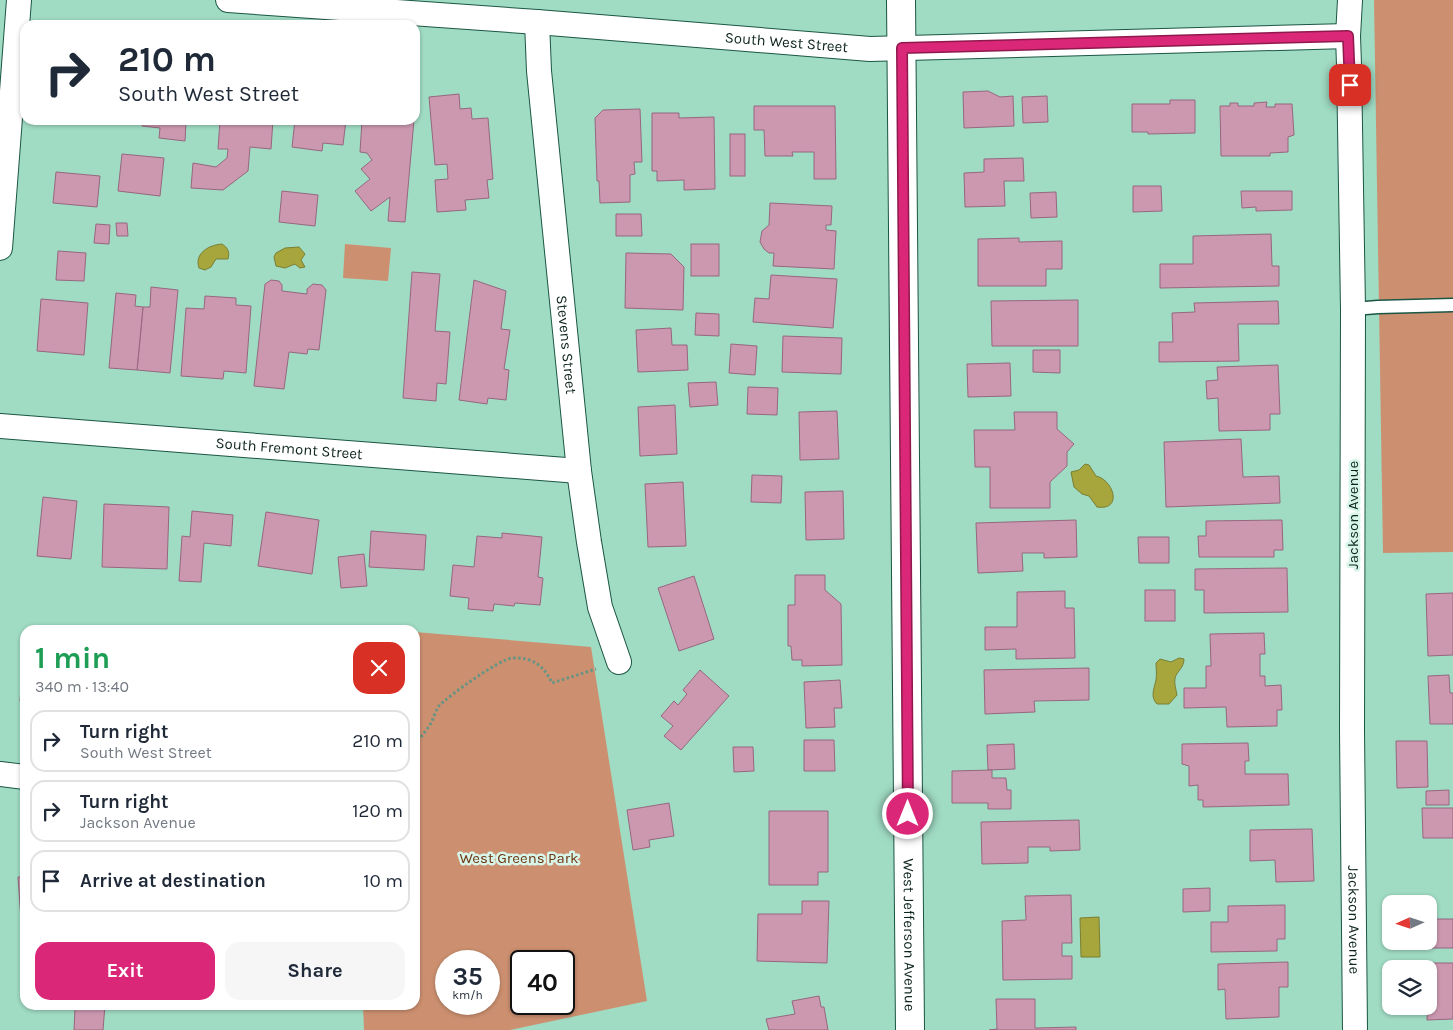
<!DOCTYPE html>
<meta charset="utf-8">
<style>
body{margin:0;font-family:Karla,sans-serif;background:#f6f6f7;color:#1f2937;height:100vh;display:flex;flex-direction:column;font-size:19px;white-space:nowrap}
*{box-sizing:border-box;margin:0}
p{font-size:16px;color:#747a83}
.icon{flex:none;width:28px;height:28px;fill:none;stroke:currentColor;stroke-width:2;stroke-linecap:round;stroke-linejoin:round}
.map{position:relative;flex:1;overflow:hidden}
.panel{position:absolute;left:20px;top:625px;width:400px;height:385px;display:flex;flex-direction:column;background:#fff;border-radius:15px;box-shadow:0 1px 4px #0004}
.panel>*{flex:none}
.banner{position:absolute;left:20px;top:20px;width:400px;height:105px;border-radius:15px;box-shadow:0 1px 4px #0004;background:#fff;color:#1f2937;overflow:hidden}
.needle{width:32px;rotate:267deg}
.controls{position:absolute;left:1382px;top:895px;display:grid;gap:10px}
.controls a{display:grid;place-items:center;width:55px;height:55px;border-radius:10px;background:#fff;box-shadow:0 1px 4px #0004;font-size:25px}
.speed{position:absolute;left:435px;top:950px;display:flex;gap:10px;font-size:25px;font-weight:700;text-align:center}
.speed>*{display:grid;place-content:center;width:65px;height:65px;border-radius:50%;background:#fff;box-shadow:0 1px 4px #0004;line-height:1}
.speed small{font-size:12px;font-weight:400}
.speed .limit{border:2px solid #111;border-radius:8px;background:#fff;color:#111}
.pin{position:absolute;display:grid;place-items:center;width:42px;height:42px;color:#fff;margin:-21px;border-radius:10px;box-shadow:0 2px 8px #0006}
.me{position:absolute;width:55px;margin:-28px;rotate:0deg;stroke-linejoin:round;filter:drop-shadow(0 0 4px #0008)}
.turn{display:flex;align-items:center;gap:18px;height:105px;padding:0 15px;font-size:22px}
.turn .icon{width:65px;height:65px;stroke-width:2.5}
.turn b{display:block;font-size:35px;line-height:42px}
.round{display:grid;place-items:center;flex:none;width:52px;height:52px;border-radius:15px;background:#f6f6f7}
.summary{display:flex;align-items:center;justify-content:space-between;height:85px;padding:0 15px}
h1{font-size:30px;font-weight:700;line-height:38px;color:#1e9e55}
.cta{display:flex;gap:10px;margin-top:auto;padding:10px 15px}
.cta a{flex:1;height:58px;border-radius:15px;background:#db2777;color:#fff;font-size:20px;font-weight:700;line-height:58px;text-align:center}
.cta a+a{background:#f6f6f7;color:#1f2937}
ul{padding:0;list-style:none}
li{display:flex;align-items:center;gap:15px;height:62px;margin:0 10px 8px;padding:0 5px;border:2px solid #e0e1e3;border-radius:15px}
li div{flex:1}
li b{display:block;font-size:19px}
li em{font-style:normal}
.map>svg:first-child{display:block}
.green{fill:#cc9070;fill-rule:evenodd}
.water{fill:#a7a63d;stroke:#797f33}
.building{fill:#cb98b0;stroke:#96677e}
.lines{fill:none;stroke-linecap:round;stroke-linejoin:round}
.lane-casing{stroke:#1b5644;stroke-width:15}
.street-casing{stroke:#1b5644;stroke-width:26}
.secondary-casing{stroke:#1b5644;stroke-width:30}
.path{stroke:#679483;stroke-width:3;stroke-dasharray:2.5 2.5;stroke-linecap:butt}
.lane{stroke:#fff;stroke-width:12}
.street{stroke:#fff;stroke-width:24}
.secondary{stroke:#fff;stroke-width:28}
.route-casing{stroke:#8e194d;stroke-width:12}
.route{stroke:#db2777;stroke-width:9}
.labels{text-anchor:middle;stroke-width:5;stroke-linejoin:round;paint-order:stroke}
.street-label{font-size:15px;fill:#0d251d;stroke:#d7f5e9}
.park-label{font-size:15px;fill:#6e3410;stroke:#d7f5e9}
</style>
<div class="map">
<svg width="1453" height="1030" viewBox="0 0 1453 1030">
<rect width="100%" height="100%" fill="#a0dbc4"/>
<!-- green -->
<g class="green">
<path d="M1374 0H1453V552L1383 553Z"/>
<path d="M345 244 391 248 388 281 343 278Z"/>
<path d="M415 632 591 647 647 1001 510 1030H364L363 1005H415ZM489 961V1004H446V961ZM564 961V1004H521V961Z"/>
</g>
<!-- water -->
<g class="water">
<path d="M222 244C228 248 230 252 228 259H216L211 267 205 270 199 268C194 253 209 245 222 244Z"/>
<path d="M299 247 305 254 301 260 305 267 300 268 295 264 285 268 276 266 274 257 276 253 285 248Z"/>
<path d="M1085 464 1089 465 1096 476C1114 480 1123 511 1097 507L1089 496 1082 494 1074 487 1071 472 1079 470Z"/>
<path d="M1179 658 1184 659C1184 668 1177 671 1175 678 1174 684 1176 689 1177 695L1169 704H1157C1150 697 1154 689 1156 680 1157 674 1156 668 1156 663L1160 659 1171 662Z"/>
<path d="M1099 917 1100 957H1081L1080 918Z"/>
</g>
<!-- building -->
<g class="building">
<path d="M988 91 1000 97 1013 96 1014 126 964 128 963 92Z"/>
<path d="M459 94 460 109 471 108 472 119 488 118 493 179 487 180 489 198 465 200 466 210 437 212 435 180 448 179 447 164 435 165 429 97Z"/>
<path d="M1047 96 1048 122 1023 123 1022 97Z"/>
<path d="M1170 100H1195V133L1148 134V132H1132V104H1170Z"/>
<path d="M1267 102 1266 107H1275V104H1292L1294 135 1288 137V152L1270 153V156H1221L1220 106H1230V103H1238V106H1254V103Z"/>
<path d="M754 106H835L836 179H814V152H792L793 156H765L764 130H754Z"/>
<path d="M640 109 642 162H634L635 174 630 175V202L600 203 599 181H597L595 118 603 110Z"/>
<path d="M652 113H679V118L714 117 715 189 684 190V180L657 181V171H652Z"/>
<path d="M142 120H180V121L186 122 185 141 159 138 160 128 142 126Z"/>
<path d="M220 120H273L271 149 250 147 248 171 223 190 191 188 193 163 216 167 227 158 228 149H218Z"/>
<path d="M295 120H346L343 145 323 143 322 151 292 147Z"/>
<path d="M362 120H414L405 222 388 221 390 197 371 211 355 191 370 179 361 169 372 160 367 153 360 152Z"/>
<rect x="730" y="134" width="15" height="42"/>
<path d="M122 154 164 158 160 196 118 191Z"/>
<path d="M1023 158 1024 181H1004L1005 206 965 207 964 173 984 172V159Z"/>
<path d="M56 172 100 176 97 207 53 203Z"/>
<path d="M1133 186H1161L1162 211 1133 212Z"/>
<path d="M282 191 318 195 315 226 279 222Z"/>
<path d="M1241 191H1292V210L1256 211V207L1242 208Z"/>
<path d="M1056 192 1057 217 1031 218 1030 193Z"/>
<path d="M770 203 832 206 831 225H826V230L836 231 834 269 773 266 774 253H769L764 249 760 242 762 231 769 225Z"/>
<path d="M616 214H641L642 236H616Z"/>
<path d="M116 223H127L128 236H117Z"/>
<path d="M96 224 110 225 109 244 94 243Z"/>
<path d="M1271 234 1272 266H1279V286L1160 288V264H1193V236Z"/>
<path d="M1019 238V242L1062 241V269H1046V286H978V239Z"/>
<rect x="691" y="244" width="28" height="32"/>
<path d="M58 251 86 253 84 281 56 280Z"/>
<path d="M626 253 671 254 684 267 683 310 625 308Z"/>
<path d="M412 272 440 274 435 331 450 332 446 384 437 383 436 401 403 398Z"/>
<path d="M771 275 837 279 833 328 753 322 755 298 769 299Z"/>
<path d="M271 280 279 281 282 285V291L307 294V289L313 284 322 285 326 290 319 350 308 349 307 354 289 352 284 389 254 386 265 284Z"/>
<path d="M474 280 506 291 501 329 510 330 504 369 509 370 506 400 488 398 487 404 459 400Z"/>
<path d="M151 287 178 290 170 373 137 370 143 307H150Z"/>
<path d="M116 293 136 295 135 306 143 307 137 370 109 368Z"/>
<path d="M205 296 236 298V305L251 306 246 373 224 371 223 379 181 376 186 308 204 309Z"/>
<path d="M41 299 88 303 84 355 37 351Z"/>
<path d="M1078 300V346H992L991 301Z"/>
<path d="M1278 301 1279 324H1238L1239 361 1159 362V342H1173L1172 313 1195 312 1194 303Z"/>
<path d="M696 313 719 314V336L695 335Z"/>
<path d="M671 328 672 345H687L688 370 638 372 636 330Z"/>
<path d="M783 336 842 338 841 374 782 372Z"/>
<path d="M731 344 757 346 755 375 729 373Z"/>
<path d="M1033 350H1060V373L1033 372Z"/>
<path d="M1010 363 1011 396 968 397 967 364Z"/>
<path d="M1278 365 1280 414H1270V430L1219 431 1218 398 1207 399 1206 381 1218 380 1217 367Z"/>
<path d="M716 382 718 405 690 407 688 383Z"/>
<path d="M748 387 778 388 777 415 747 414Z"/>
<path d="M675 405 677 454 640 456 638 407Z"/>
<path d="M837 411 839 459 800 460 799 412Z"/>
<path d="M1014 412H1057V429L1074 444 1067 452V466L1050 482V508H990V467H975L974 430H1015Z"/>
<path d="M1241 439 1243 477 1279 476 1280 503 1166 507 1164 442Z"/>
<path d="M752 475 782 476 781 503 751 502Z"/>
<path d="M683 482 686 546 648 547 645 484Z"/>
<path d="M843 491 844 539 806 540 805 492Z"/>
<path d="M43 497 77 501 71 559 37 556Z"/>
<path d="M104 504 169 507 167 569 102 567Z"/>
<path d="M192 511 233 515 231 546 204 543 201 582 179 581 182 536 190 537Z"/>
<path d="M266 512 319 520 312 574 258 566Z"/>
<path d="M1076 520 1077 557 1044 558V553H1022L1023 571 978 573 976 523Z"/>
<path d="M1282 520 1283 550H1274V557H1199L1198 536H1206V521Z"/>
<path d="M371 531 426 535 424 570 369 567Z"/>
<path d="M502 533 542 537 538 577 543 578 540 605 515 603 514 606 494 604 493 611 468 609 469 598 450 596 453 565 474 567 477 536 502 538Z"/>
<path d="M1138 537H1169V563H1139Z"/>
<path d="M364 554 367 586 341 588 338 557Z"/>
<path d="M1287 568 1288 612 1204 613V590H1195V569Z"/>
<path d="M795 575H825V590L841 604 842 665 802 666V660H792L791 646H788V605H795Z"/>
<path d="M694 576 714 639 679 651 658 588Z"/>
<rect x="1145" y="590" width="30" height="31"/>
<path d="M1065 591V608H1074L1075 658 1016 659V649L985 650V627H1017V592Z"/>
<path d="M1453 593V655L1428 656 1426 594Z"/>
<path d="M1264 633 1265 654H1260V676H1265V686L1281 685 1282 710H1277V726L1227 727 1226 707 1184 708V688H1206V666H1211L1210 634Z"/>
<path d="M23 664H25V702L20 701Z"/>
<path d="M1089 668V700L1034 701 1035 712 985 714 984 670Z"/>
<path d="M700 670 729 696 681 750 664 736 673 726 661 716 674 701 678 705 687 694 683 690Z"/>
<path d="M1449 675 1450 693H1453V724H1430L1428 676Z"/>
<path d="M840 680 842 708H834L835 727 806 728 804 682Z"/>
<path d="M804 740H834L835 771H804Z"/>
<path d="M1396 741H1427L1428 787 1397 788Z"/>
<path d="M1248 743 1249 761H1245V774H1288L1289 805 1203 807V800H1198V785L1189 786V766L1182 764V744Z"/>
<path d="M1014 744 1015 769 988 770 987 745Z"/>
<path d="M733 747H753L754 771 734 772Z"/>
<path d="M992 770V778H1006L1007 790H1011V809H988V803H952V771Z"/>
<path d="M1449 790V805H1426V791Z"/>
<path d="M669 803 674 836 649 840 650 847 633 850 627 810Z"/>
<path d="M1422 808H1453V838H1423Z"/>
<path d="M769 811H828V872H818V885H769Z"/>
<path d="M1079 820 1080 850 1050 851V847H1028V863L982 864 981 822Z"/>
<path d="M1312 829 1314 881 1276 882 1275 860 1250 861V830Z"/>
<path d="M18 877H25V919H21Z"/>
<path d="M1210 888V911L1183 912V889Z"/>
<path d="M1071 895 1072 943H1062V956H1072V979L1003 980 1002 921 1026 920 1025 896Z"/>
<path d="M802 901H829L827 963 757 961 758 914H802Z"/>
<path d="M1285 905V939H1277V951L1211 952V922H1228V906Z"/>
<path d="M1429 919H1453V948H1424V941H1429Z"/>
<path d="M1288 962V987H1279V1017L1226 1019 1225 989 1218 990V964Z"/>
<path d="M1426 963H1453V1019L1427 1020 1429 969H1426Z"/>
<path d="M819 996 821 1007H824L828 1030H769L766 1019 795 1014 792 1001Z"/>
<path d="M996 999H1035V1028L1076 1027V1030H989L997 1029Z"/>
<path d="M56 1005H105L103 1030H74L75 1009 56 1008Z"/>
</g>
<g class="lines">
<!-- lane casing -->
<g class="lane-casing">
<path id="lane" d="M1353 309 1378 307 1453 305"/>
</g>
<!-- street casing -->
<g class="street-casing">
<g id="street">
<path id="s1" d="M228 0 537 22 870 49 1348 36"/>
<path id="s2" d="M1350 0 1348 36 1349 65 1353 309 1352 730 1355 1030"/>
<path id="s3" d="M537 22 539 71 579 471 589 542 600 607 619 662"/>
<path d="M0 248 19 0"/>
<path id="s4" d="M0 426 579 471"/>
<path d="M0 774 25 777"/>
</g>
</g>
<!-- secondary casing -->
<g class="secondary-casing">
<g id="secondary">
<path id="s5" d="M901 0 910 1030"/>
</g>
</g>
<!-- path -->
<path class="path" d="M415 745C420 738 426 731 431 723 434 718 435 711 439 706 448 696 501 658 513 658 533 657 544 666 552 683L596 669"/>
<!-- lane -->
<use href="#lane" class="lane"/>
<!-- street -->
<use href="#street" class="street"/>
<!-- secondary -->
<use href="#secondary" class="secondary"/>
</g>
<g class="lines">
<!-- route casing -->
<g class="route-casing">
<path id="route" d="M908 814 902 48 1348 36 1350 85"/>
</g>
<!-- route -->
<use href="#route" class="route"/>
</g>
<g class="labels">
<!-- street labels -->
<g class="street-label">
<text dy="5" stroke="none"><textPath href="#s1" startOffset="560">South West Street</textPath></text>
<text dy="5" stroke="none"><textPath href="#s3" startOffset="324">Stevens Street</textPath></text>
<text dy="5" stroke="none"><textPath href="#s4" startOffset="290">South Fremont Street</textPath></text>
<text transform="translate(1353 515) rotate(-90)" y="5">Jackson Avenue</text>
<text dy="5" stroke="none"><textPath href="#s2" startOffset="920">Jackson Avenue</textPath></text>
<text dy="5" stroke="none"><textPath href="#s5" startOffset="935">West Jefferson Avenue</textPath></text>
</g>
<!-- park labels -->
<g class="park-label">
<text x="519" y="863">West Greens Park</text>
</g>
</g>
</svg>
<div class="controls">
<a><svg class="needle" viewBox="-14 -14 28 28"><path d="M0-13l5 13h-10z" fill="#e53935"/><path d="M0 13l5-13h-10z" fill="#747a83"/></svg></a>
<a><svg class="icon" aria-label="layers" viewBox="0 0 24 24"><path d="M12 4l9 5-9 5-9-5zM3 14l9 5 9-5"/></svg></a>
</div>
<div class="speed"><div>35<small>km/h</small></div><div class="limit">40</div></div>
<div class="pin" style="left:1350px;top:85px;background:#d93025"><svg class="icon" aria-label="arrive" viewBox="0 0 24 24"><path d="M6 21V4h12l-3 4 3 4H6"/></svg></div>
<svg class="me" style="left:908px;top:814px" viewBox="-20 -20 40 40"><circle r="17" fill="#db2777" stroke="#fff" stroke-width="3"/><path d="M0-11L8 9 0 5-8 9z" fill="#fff"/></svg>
<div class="banner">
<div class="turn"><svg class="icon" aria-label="right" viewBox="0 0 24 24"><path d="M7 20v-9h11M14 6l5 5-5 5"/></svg><div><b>210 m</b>South West Street</div></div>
</div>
<section class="panel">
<div class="summary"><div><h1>1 min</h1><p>340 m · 13:40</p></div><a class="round" style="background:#d93025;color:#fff"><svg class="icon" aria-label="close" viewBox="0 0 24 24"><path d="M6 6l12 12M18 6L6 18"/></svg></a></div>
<ul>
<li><svg class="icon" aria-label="right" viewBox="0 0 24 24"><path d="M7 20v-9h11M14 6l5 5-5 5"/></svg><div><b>Turn right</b><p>South West Street</p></div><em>210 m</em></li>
<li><svg class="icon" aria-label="right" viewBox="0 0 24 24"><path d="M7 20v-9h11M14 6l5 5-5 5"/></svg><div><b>Turn right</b><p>Jackson Avenue</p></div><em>120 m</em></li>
<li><svg class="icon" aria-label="arrive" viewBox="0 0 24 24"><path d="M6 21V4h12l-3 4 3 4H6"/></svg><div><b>Arrive at destination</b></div><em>10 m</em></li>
</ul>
<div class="cta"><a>Exit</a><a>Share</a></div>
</section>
</div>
